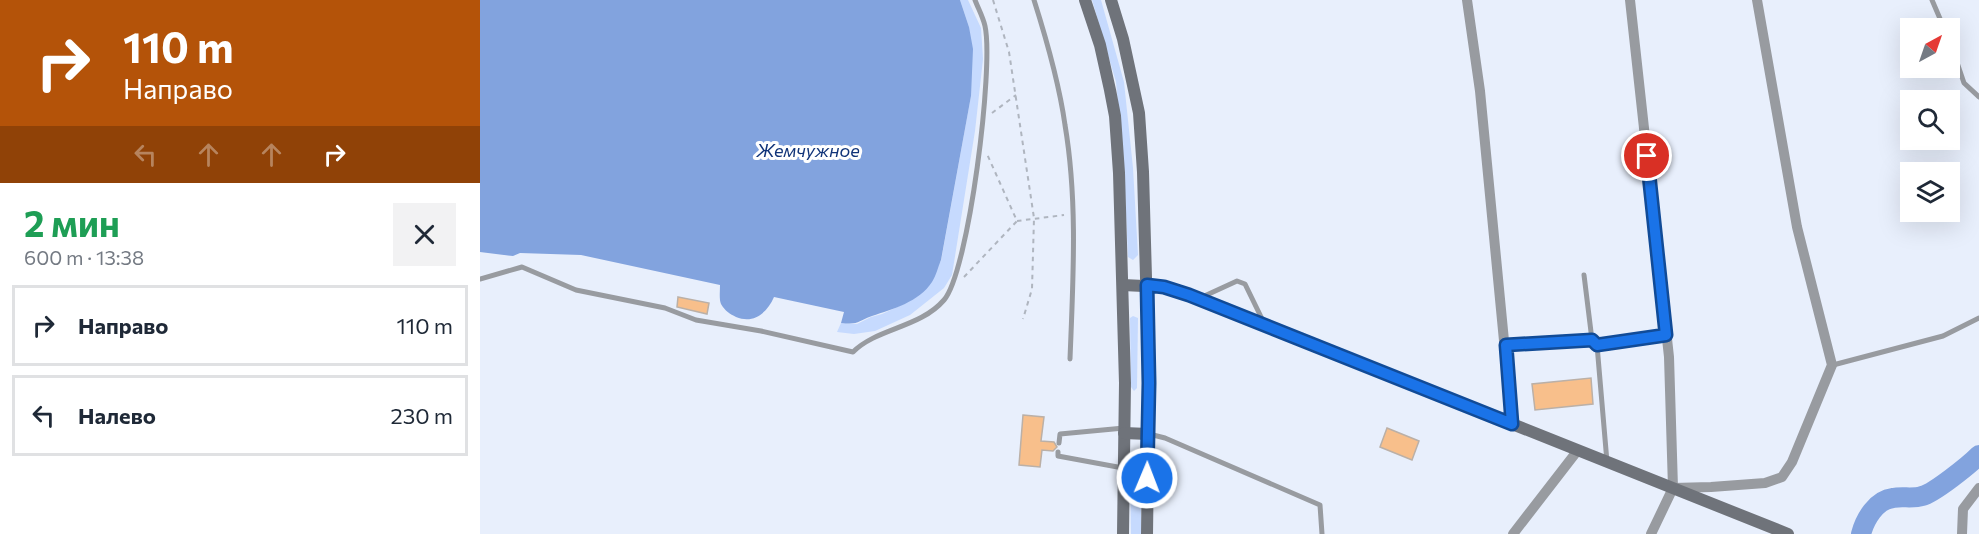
<!DOCTYPE html>
<html lang="ru">
<meta charset="utf-8">
<style>
body{margin:0;font-family:Commissioner,sans-serif;background:#f2f2f3;color:#1f2937;height:100vh;display:flex;flex-direction:column;font-size:22px;white-space:nowrap}
*{box-sizing:border-box;margin:0}
p{font-size:20px;color:#747a83}
.icon{flex:none;width:33px;height:33px;fill:none;stroke:currentColor;stroke-width:2;stroke-linecap:round;stroke-linejoin:round}
.map{position:relative;flex:1;overflow:hidden}
.details{display:flex;flex-direction:column;background:#fff;width:480px}
.details>*{flex:none}
.guide{background:#b45309;color:#fff;overflow:hidden}
.needle{width:39px;rotate:40deg}
.fabs{position:absolute;left:1420px;top:18px;display:grid;gap:12px}
.fabs a{display:grid;place-items:center;width:60px;height:60px;border-radius:0px;background:#fff;box-shadow:0 6px 24px #0002;font-size:30px}
.pin{position:absolute;display:grid;place-items:center;width:51px;height:51px;color:#fff;margin:-26px;border:3px solid #fff;border-radius:50%;box-shadow:0 2px 6px #0007}
.me{position:absolute;width:66px;margin:-33px;rotate:1deg;stroke-linejoin:round;filter:drop-shadow(0 0 4px #0008)}
.turn{display:flex;align-items:center;gap:21px;height:126px;padding:0 24px;font-size:27px}
.turn .icon{width:78px;height:78px;stroke-width:2.5}
.turn b{display:block;font-size:42px;line-height:51px}
.lanes{display:flex;align-items:center;height:57px;padding:0 24px;background:#0003;justify-content:center;gap:30px;direction:ltr}
.lanes .off{opacity:.35}
.round{display:grid;place-items:center;flex:none;width:63px;height:63px;border-radius:0px;background:#f2f2f3}
.headline{display:flex;align-items:center;justify-content:space-between;height:102px;padding:0 24px}
h1{font-size:36px;font-weight:700;line-height:45px;color:#1e9e55}
ul{padding:0;list-style:none}
li{display:flex;align-items:center;gap:18px;height:81px;margin:0 12px 9px;padding:0 12px;border:3px solid #e0e1e3;border-radius:0px}
li div{flex:1}
li b{display:block;font-size:22px}
li em{font-style:normal}
main{display:flex;flex:1;min-height:0}
.map>svg:first-child{display:block}
.green{fill:#c6dafe}
.water{fill:#82a3de}
.lines{fill:none;stroke-linecap:round;stroke-linejoin:round}
.river{stroke:#82a3de;stroke-width:20}
.building{fill:#f8bf8b;stroke:#bbb0a7;stroke-width:1.5}
.path{stroke:#afb5bf;stroke-width:2;stroke-dasharray:4.5 4.5;stroke-linecap:butt}
.service{stroke:#989ba0;stroke-width:5}
.minor{stroke:#989ba0;stroke-width:10}
.secondary{stroke:#6f737a;stroke-width:12}
.route-casing{stroke:#114b97;stroke-width:15}
.route{stroke:#1a73e8;stroke-width:10}
.labels{text-anchor:middle;stroke-width:6;stroke-linejoin:round;paint-order:stroke}
.water-label{font-size:18px;font-style:italic;fill:#113479;stroke:#fff}
</style>
<main>
<section class="details">
<div class="guide">
<div class="turn"><svg class="icon" aria-label="right" viewBox="0 0 24 24"><path d="M7 20v-9h11M14 6l5 5-5 5"/></svg><div><b>110 m</b>Направо</div></div>
<div class="lanes"><svg class="icon off" aria-label="left" viewBox="0 0 24 24"><path d="M17 20v-9H6M10 6l-5 5 5 5"/></svg><svg class="icon off" aria-label="ahead" viewBox="0 0 24 24"><path d="M12 20V5M6 11l6-6 6 6"/></svg><svg class="icon off" aria-label="ahead" viewBox="0 0 24 24"><path d="M12 20V5M6 11l6-6 6 6"/></svg><svg class="icon" aria-label="right" viewBox="0 0 24 24"><path d="M7 20v-9h11M14 6l5 5-5 5"/></svg></div>
</div>
<div class="headline"><div><h1>2 мин</h1><p>600 m · 13:38</p></div><a class="round"><svg class="icon" aria-label="close" viewBox="0 0 24 24"><path d="M6 6l12 12M18 6L6 18"/></svg></a></div>
<ul>
<li><svg class="icon" aria-label="right" viewBox="0 0 24 24"><path d="M7 20v-9h11M14 6l5 5-5 5"/></svg><div><b>Направо</b></div><em>110 m</em></li>
<li><svg class="icon" aria-label="left" viewBox="0 0 24 24"><path d="M17 20v-9H6M10 6l-5 5 5 5"/></svg><div><b>Налево</b></div><em>230 m</em></li>
</ul>
</section>
<div class="map">
<svg width="1499" height="534" viewBox="0 0 1499 534">
<rect width="100%" height="100%" fill="#e8effc"/>
<!-- green -->
<g class="green">
<path d="M480 0H488L501 28 503 59 495 131 472 275 464 288 430 315 395 331 374 334 357 332 361 323 377 324 391 317 402 314 426 303 461 261 491 96 489 27Z"/>
<path d="M612 0H621L644 82 653 168 658 255 653 260 648 257 644 170 636 82Z"/>
<path d="M653 316 658 318 657 388 654 391 651 387 650 318Z"/>
<path d="M655 461 661 467V534H651L650 466 652 462Z"/>
</g>
<!-- water -->
<path class="water" d="M0 0H480L489 27 493 49 491 96 461 260C458 267 456 276 452 282 439 302 413 309 392 316 377 321 380 325 361 323L364 312 294 297C287 313 274 324 256 317 250 314 245 311 241 304 239 299 240 291 240 285L101 255 40 253 33 256 0 252Z"/>
<g class="lines">
<!-- river -->
<path class="river" d="M1381 534C1385 519 1396 500 1413 498 1422 496 1433 499 1442 496 1454 493 1489 465 1499 455"/>
</g>
<!-- building -->
<g class="building">
<path d="M198 297 229 303 227 314 197 307Z"/>
<path d="M1111 378 1113 404 1055 410 1052 384Z"/>
<path d="M543 415 564 417 561 441 574 442 577 447 573 451 562 450 560 467 539 465Z"/>
<path d="M907 428 939 441 932 460 900 447Z"/>
</g>
<g class="lines">
<!-- path -->
<g class="path">
<path d="M513 0 529 52 554 218 552 289 543 319"/>
<path d="M512 113 536 95"/>
<path d="M537 221 584 215"/>
<path d="M484 277 537 221 507 154"/>
</g>
<!-- service -->
<g class="service">
<path d="M554 0C567 41 579 82 585 125 598 202 593 281 590 359"/>
<path d="M1452 0 1464 28"/>
<path d="M1470 42 1484 83 1499 97"/>
<path d="M1104 275 1112 340"/>
<path d="M0 279 42 267 96 290 185 308 216 320 281 331 373 352C397 328 440 328 464 300 489 271 514 66 505 26 503 17 498 8 495 0"/>
<path d="M720 298 757 281 765 284 784 323"/>
<path d="M1025 346 1112 340 1117 345"/>
<path d="M1353 365 1463 336 1499 318"/>
<path d="M669 434 685 438 840 505 842 534"/>
<path d="M579 443 580 434 644 428"/>
<path d="M578 452V456L643 468"/>
<path d="M1127 462 1117 345 1187 335"/>
</g>
<!-- minor -->
<g class="minor">
<path d="M987 0 1000 91 1032 424"/>
<path d="M1150 0 1189 357 1193 488 1171 534"/>
<path d="M1193 488 1231 487 1285 483 1302 477 1312 462 1352 365 1317 227 1277 0"/>
<path d="M1033 534 1098 450"/>
<path d="M1482 534 1483 509 1499 488"/>
</g>
<!-- secondary -->
<g class="secondary">
<path d="M605 0 620 45 630 90 635 116 639 173 645 383 643 534"/>
<path d="M631 0 643 39 659 113 663 172 669 383 667 534"/>
<path d="M643 285 684 287 709 295 1308 534"/>
<path d="M644 433 668 434"/>
</g>
</g>
<g class="lines">
<!-- route casing -->
<g class="route-casing">
<path id="route" d="M667 478 669 383 667 285 684 287 709 295 1032 424 1026 345 1112 340 1117 345 1186 335 1167 156"/>
</g>
<!-- route -->
<use href="#route" class="route"/>
</g>
<g class="labels">
<!-- water labels -->
<g class="water-label">
<text x="328" y="157">Жемчужное</text>
</g>
</g>
</svg>
<div class="fabs">
<a><svg class="needle" viewBox="-14 -14 28 28"><path d="M0-13l5 13h-10z" fill="#e53935"/><path d="M0 13l5-13h-10z" fill="#747a83"/></svg></a>
<a><svg class="icon" aria-label="search" viewBox="0 0 24 24"><circle cx="10" cy="10" r="6"/><path d="M15 15l6 6"/></svg></a>
<a><svg class="icon" aria-label="layers" viewBox="0 0 24 24"><path d="M12 4l9 5-9 5-9-5zM3 14l9 5 9-5"/></svg></a>
</div>
<div class="pin" style="left:1167px;top:156px;background:#d93025"><svg class="icon" aria-label="arrive" viewBox="0 0 24 24"><path d="M6 21V4h12l-3 4 3 4H6"/></svg></div>
<svg class="me" style="left:667px;top:478px" viewBox="-20 -20 40 40"><circle r="17" fill="#1a73e8" stroke="#fff" stroke-width="3"/><path d="M0-11L8 9 0 5-8 9z" fill="#fff"/></svg>
</div>
</main>
